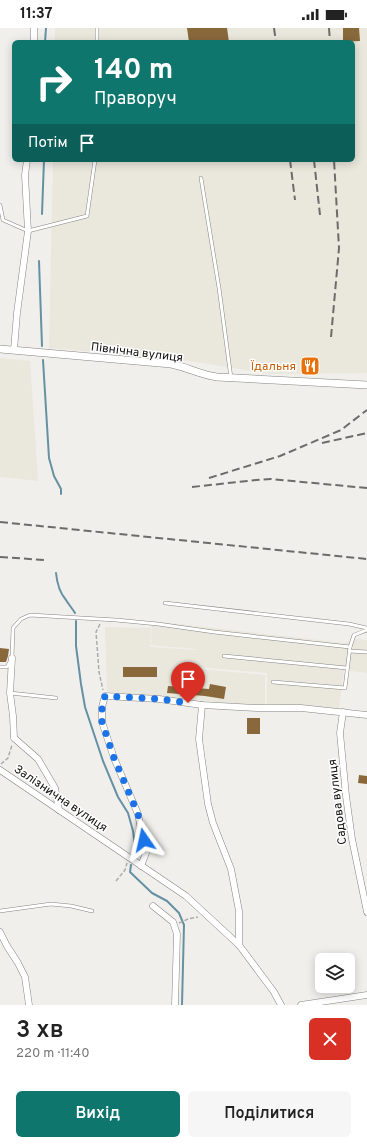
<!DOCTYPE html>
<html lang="uk">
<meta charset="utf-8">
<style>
body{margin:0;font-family:Overpass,sans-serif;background:#f6f6f6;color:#222;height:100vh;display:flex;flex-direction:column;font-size:15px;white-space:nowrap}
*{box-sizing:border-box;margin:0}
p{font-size:13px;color:#767676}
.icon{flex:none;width:22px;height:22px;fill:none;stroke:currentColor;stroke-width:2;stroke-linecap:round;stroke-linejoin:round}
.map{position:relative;height:977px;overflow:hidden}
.details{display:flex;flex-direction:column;background:#fff;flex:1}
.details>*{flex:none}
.top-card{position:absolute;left:12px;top:12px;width:343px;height:122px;border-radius:6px;box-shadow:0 2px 10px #0003;background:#0f766e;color:#fff;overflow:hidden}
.fabs{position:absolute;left:315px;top:925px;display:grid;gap:8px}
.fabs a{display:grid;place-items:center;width:40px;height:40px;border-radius:6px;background:#fff;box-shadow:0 2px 10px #0003;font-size:20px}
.pin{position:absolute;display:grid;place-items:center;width:34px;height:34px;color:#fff;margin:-41px -17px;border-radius:50% 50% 50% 0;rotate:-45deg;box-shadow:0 0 4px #0007}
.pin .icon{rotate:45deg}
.me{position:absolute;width:44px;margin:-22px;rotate:349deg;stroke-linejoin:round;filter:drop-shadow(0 0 3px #0008)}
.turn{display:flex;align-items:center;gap:14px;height:84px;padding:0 16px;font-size:18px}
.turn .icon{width:52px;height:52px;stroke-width:2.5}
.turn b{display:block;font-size:28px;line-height:34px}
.then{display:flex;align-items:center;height:38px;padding:0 16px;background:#0003;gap:8px;font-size:15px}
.round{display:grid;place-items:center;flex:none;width:42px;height:42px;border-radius:6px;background:#f6f6f6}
.head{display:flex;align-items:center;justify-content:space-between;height:68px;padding:0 16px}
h1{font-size:24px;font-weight:600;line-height:30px}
.button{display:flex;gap:8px;margin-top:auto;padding:8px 16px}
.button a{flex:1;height:46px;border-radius:6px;background:#0f766e;color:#fff;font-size:16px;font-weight:600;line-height:46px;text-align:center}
.button a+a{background:#f6f6f6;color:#222}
.status{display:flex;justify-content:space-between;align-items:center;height:28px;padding:0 20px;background:#fff;direction:ltr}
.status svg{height:11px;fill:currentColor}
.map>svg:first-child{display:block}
.built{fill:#eae7dc}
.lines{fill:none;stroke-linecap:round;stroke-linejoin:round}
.stream{stroke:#6691a3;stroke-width:2}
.building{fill:#89683c}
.service-casing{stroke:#858481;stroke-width:4}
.minor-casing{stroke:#858481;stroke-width:7}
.tertiary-casing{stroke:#858481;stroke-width:8}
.path{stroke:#adacaa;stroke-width:1.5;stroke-dasharray:4 2;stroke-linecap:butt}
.service{stroke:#fff;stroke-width:3}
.minor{stroke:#fff;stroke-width:6}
.tertiary{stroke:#fff;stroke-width:7}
.rail{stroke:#6d6c6a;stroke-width:2;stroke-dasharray:8 4;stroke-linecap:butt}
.route{stroke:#1a73e8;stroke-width:7;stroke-dasharray:0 12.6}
.labels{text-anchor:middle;stroke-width:3;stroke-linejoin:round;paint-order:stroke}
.street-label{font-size:12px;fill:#121211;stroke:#fff}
.food-label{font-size:12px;fill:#c56008;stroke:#fff;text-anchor:end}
</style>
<div class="status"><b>11:37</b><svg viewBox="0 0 49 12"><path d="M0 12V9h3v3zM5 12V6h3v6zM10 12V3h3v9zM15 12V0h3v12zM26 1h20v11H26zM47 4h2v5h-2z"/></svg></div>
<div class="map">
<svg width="367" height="977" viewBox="0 0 367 977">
<rect width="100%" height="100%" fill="#f0efec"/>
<!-- built -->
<g class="built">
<path d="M55 0H367V345L270 346 171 330 49 320 53 132H353V14H55Z"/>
<path d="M0 330 30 333 38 453 0 449Z"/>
<path d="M152 593 345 615 357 611 367 612V645L344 642 339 680 267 676V645L198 639 196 621 151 617Z"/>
<path d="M105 599 151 600 150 619 196 622 198 641 265 647V678L107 664Z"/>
</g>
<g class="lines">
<!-- stream -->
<g class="stream">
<path d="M45 14 46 0"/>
<path d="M42 186 44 132"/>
<path d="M39 233 42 318"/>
<path d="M43 332 49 430 54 448 61 461V466"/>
<path d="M56 545C57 555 59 564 66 572 69 577 72 580 75 585"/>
<path d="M76 593V618L81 656 85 679 103 733 118 769 128 785 133 803 136 824 135 829"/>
<path d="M131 837 130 844 152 865 167 873 179 885 184 897 182 977"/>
</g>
</g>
<!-- building -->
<g class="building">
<path d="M187 0H227L229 14H189Z"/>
<path d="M343 0H359L360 13 343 14Z"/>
<path d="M0 620 9 621 8 628 6 634H0Z"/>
<rect x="123" y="639" width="34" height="10"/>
<path d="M210 656 226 659 224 671 205 668 167 665 168 658 209 661Z"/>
<rect x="247" y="690" width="13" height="16"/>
<path d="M359 747 367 748V756L358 755Z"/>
</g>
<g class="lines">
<!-- service casing -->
<g class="service-casing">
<g id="service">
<path d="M97 14V0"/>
<path d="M201 150 219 260 231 350"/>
<path d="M0 177 3 192 28 203 87 188 95 132"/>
<path d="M165 575 349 596 367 600"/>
<path d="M349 623 367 624"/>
<path d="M224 628 347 640"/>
<path d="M0 639H7L12 630 13 600 21 591 30 587 116 592 158 596 214 604 350 619 354 607 367 602"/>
<path d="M273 654 345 660 350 619"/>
<path d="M10 665 56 670"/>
<path d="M0 883 51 876 71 878 92 883"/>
</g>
</g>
<!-- minor casing -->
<g class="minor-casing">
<g id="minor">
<path d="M34 14V0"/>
<path d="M14 322 17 285 28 203 25 147 27 132"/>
<path d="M12 630 10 665 13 688 14 710 38 731 55 760 59 782"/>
<path d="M202 677 199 711 208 776 213 795 231 841 239 883V917"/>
<path d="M343 684 340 705 346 768 352 811 367 884"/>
<path d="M0 742 186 868 239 917 274 964 281 977"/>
<path d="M141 838 146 825 138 786 114 730 102 694V679L105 668 159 671 202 677 257 680H301L367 687"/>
<path d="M153 878 173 894 177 906 175 977"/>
<path d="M0 904 7 918 18 935 25 949 29 977"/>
<path d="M301 977 367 967"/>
</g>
</g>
<!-- tertiary casing -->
<g class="tertiary-casing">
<path id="tertiary" d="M0 321 171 336C187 339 201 347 217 349L367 357"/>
</g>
<!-- path -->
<g class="path">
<path d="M100 596 96 604 99 644 103 662"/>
<path d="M1 736 8 730 12 717"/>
<path d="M116 853 125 842 127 835"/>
<path d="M179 895 188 891 198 889"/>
</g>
<!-- service -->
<use href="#service" class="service"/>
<!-- minor -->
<use href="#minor" class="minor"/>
<!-- tertiary -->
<use href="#tertiary" class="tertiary"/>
<!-- rail -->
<g class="rail">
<path d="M274 0 276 14"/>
<path d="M329 0 330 14"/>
<path d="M290 132 295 172"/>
<path d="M314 132 320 187"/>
<path d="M331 309 339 220 334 132"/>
<path d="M322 415 367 405"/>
<path d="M209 450 280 428 341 402 367 382"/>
<path d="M192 459 256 452 271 451 367 460"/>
<path d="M0 494 367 531"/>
<path d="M0 529 45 532"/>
</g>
</g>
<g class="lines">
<!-- route -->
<path class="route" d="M144 812 138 786 114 730 102 694V679L105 668 159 671 188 675"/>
</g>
<!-- icons -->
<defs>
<g id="restaurant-square" transform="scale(1)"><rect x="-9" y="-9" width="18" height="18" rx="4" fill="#e8710a" stroke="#fff"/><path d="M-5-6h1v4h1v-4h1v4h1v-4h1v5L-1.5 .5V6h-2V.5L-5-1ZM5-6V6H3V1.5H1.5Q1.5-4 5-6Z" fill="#fff"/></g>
</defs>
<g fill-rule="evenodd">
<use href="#restaurant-square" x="310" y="338"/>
</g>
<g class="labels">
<!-- street labels -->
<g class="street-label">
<text transform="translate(137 324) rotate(7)" y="4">Північна вулиця</text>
<text transform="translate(61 770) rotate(34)" y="4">Залізнична вулиця</text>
<text transform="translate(337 774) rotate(-97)" y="4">Садова вулиця</text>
</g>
<!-- food labels -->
<g class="food-label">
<text x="296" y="342">Їдальня</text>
</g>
</g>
</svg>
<div class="fabs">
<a><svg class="icon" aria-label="layers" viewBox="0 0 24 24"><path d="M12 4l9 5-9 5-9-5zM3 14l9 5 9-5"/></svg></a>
</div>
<div class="pin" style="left:188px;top:675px;background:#d93025"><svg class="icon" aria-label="arrive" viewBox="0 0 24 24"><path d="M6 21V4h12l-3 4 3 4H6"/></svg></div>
<svg class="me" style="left:144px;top:812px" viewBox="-20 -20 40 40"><path d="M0-17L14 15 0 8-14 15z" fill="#1a73e8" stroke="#fff" stroke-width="4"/></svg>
<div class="top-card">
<div class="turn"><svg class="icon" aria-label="right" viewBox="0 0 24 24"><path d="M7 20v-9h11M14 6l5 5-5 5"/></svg><div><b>140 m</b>Праворуч</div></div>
<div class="then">Потім<svg class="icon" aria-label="arrive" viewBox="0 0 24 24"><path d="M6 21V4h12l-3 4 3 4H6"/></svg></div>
</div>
</div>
<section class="details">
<div class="head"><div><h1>3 хв</h1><p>220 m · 11:40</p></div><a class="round" style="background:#d93025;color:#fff"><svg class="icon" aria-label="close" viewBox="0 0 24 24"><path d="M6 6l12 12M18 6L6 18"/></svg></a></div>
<div class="button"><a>Вихід</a><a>Поділитися</a></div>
</section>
